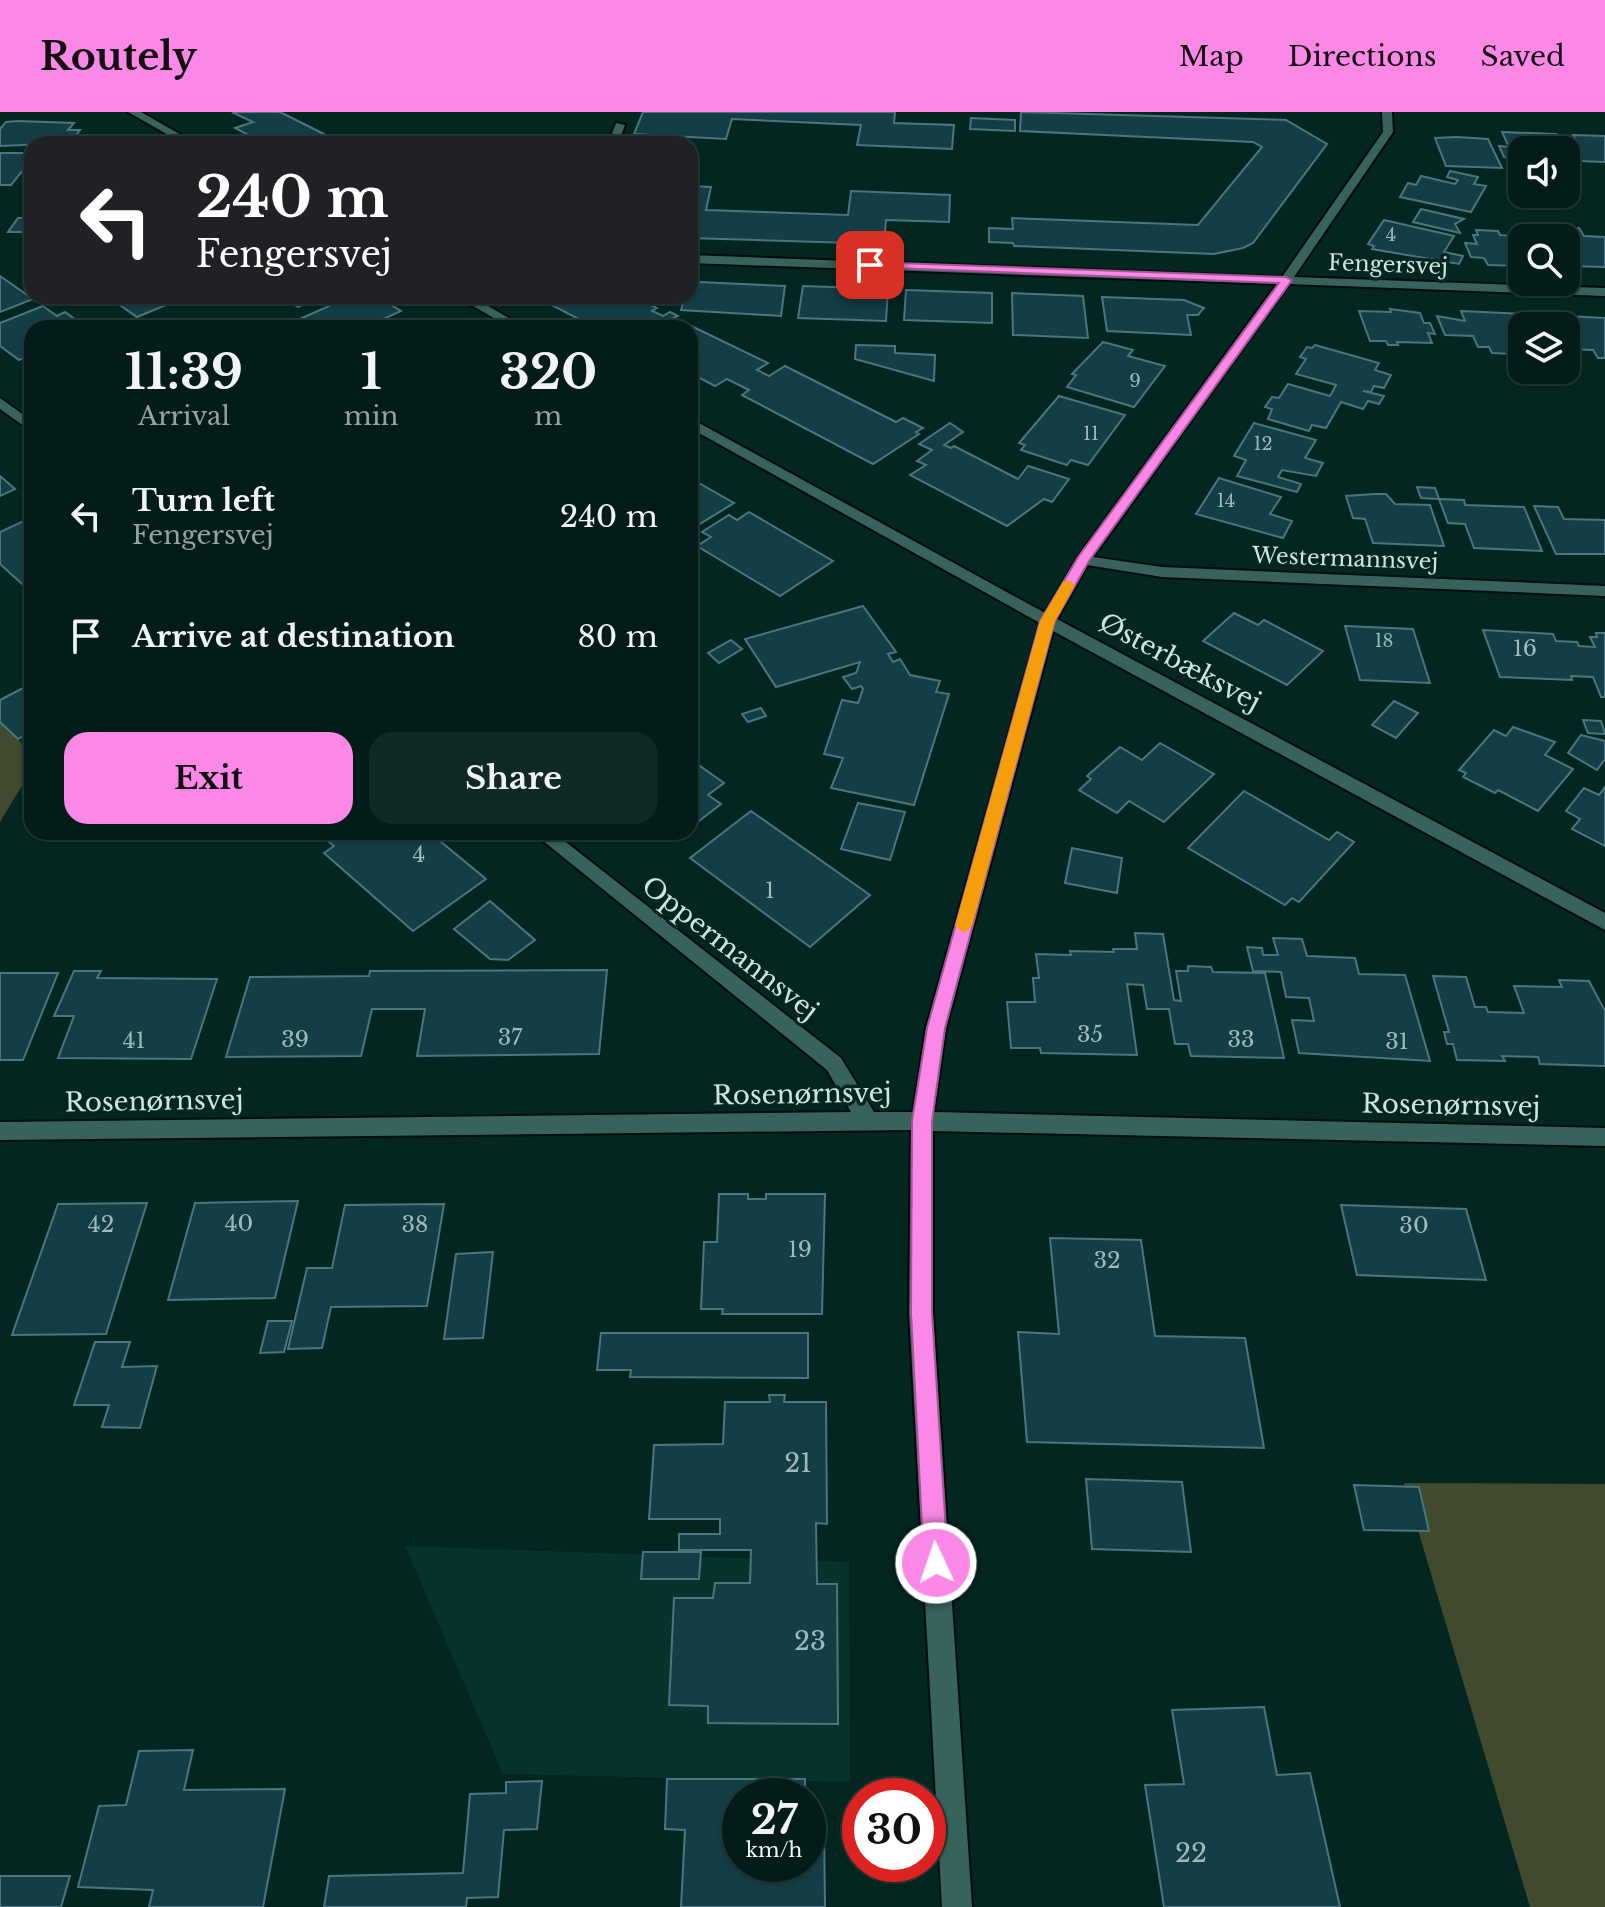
<!DOCTYPE html>
<meta charset="utf-8">
<style>
body{margin:0;font-family:"Libre Baskerville",serif;background:#112926;color:#f1f3f6;height:100vh;display:flex;flex-direction:column;font-size:30px;white-space:nowrap}
*{box-sizing:border-box;margin:0}
p{font-size:26px;color:#97a1a2}
.icon{flex:none;width:44px;height:44px;fill:none;stroke:currentColor;stroke-width:2;stroke-linecap:round;stroke-linejoin:round}
.map{position:relative;flex:1;overflow:hidden}
.sheet{position:absolute;left:24px;top:208px;width:674px;height:520px;display:flex;flex-direction:column;background:#031c19;border-radius:24px;box-shadow:0 2px 6px #0004,0 0 0 2px #243a38}
.sheet>*{flex:none}
.top-card{position:absolute;left:24px;top:24px;width:674px;height:168px;border-radius:24px;box-shadow:0 2px 6px #0004,0 0 0 2px #243a38;background:#202124;color:#fff;overflow:hidden}
.fabs{position:absolute;left:1508px;top:24px;display:grid;gap:16px}
.fabs a{display:grid;place-items:center;width:72px;height:72px;border-radius:16px;background:#031c19;box-shadow:0 2px 6px #0004,0 0 0 2px #243a38;font-size:40px}
.speed{position:absolute;left:722px;top:1666px;display:flex;gap:16px;font-size:40px;font-weight:700;text-align:center}
.speed>*{display:grid;place-content:center;width:104px;height:104px;border-radius:50%;background:#031c19;box-shadow:0 2px 6px #0004,0 0 0 2px #243a38;line-height:1}
.speed small{font-size:20px;font-weight:400}
.speed .limit{border:12px solid #d22;background:#fff;color:#111}
.pin{position:absolute;display:grid;place-items:center;width:68px;height:68px;color:#fff;margin:-34px;border-radius:16px;box-shadow:0 4px 12px #0006}
.me{position:absolute;width:88px;margin:-44px;rotate:357deg;stroke-linejoin:round;filter:drop-shadow(0 0 6px #0008)}
.turn{display:flex;align-items:center;gap:28px;height:168px;padding:0 40px;font-size:36px}
.turn .icon{width:104px;height:104px;stroke-width:2.5}
.turn b{display:block;font-size:56px;line-height:68px}
.eta{display:flex;justify-content:space-evenly;align-items:center;height:136px;text-align:center}
.eta b{font-size:48px;font-weight:700;line-height:56px}
.primary-button{display:flex;gap:16px;margin-top:auto;padding:16px 40px}
.primary-button a{flex:1;height:92px;border-radius:24px;background:#fb87e6;color:#111;font-size:32px;font-weight:700;line-height:92px;text-align:center}
.primary-button a+a{background:#112926;color:#f1f3f6}
ul{padding:0;list-style:none}
li{display:flex;align-items:center;gap:24px;height:120px;padding:0 40px}
li div{flex:1}
li b{display:block;font-size:30px}
li em{font-style:normal}
header{display:flex;align-items:center;gap:48px;box-sizing:border-box;height:112px;padding:0 40px;background:#fb87e6;color:#111}
header strong{font-size:38px}
nav{display:flex;gap:44px;margin-inline-start:auto;font-size:28px}
.map>svg:first-child{display:block}
.built{fill:#08332d}
.green{fill:#41492e}
.building{fill:#143e46;stroke:#4b767f;stroke-width:2}
.lines{fill:none;stroke-linecap:round;stroke-linejoin:round}
.lane-casing{stroke:#000d0a;stroke-width:4}
.street-casing{stroke:#000d0a;stroke-width:4}
.lane{fill:#38635c;fill-rule:evenodd}
.street{fill:#38635c;fill-rule:evenodd}
.route{fill:#fb87e6;stroke:#a35896;stroke-width:2}
.slow{fill:#f59e0b}
.labels{text-anchor:middle;stroke-width:7;stroke-linejoin:round;paint-order:stroke}
.far-number-label{font-size:18px;fill:#a0bab9}
.far-street-label{font-size:22px;fill:#cee4df;stroke:#042621}
.number-label{font-size:22px;fill:#a0bab9}
.street-label{font-size:26px;fill:#cee4df;stroke:#042621}
.near-number-label{font-size:26px;fill:#a0bab9}
</style>
<header>
<strong>Routely</strong>
<nav><a>Map</a><a>Directions</a><a>Saved</a></nav>
</header>
<div class="map">
<svg width="1605" height="1795" viewBox="0 0 1605 1795">
<rect width="100%" height="100%" fill="#042621"/>
<!-- built -->
<path class="built" d="M405 1434 849 1450 850 1670 503 1662Z"/>
<!-- green -->
<g class="green">
<path d="M0 610 32 641V657L0 710Z"/>
<path d="M1404 1371 1605 1372V1795H1530Z"/>
</g>
<!-- building -->
<g class="building">
<path d="M232 0H280L344 32H265L235 16 253 10Z"/>
<path d="M643 0H895L894 11 954 13 952 37 857 33 861 13 732 7 726 27 634 22Z"/>
<path d="M1021 0 1286 8 1327 32 1253 131 1243 136 1214 142 1014 134 1013 131 989 130V116L1013 117 1012 106 1198 113 1262 35 1253 30 1020 19Z"/>
<path d="M971 6 1015 8V19L970 17Z"/>
<path d="M18 9 74 11 68 18H80L70 31 0 34V17L6 10Z"/>
<path d="M1502 20 1556 22 1564 38H1522V48L1504 45 1499 34 1509 35Z"/>
<path d="M1573 23 1605 24V50L1578 49 1571 37 1581 38Z"/>
<path d="M1457 25 1488 27 1502 56 1446 54 1435 26Z"/>
<path d="M0 41H32V47L11 73H0Z"/>
<path d="M1450 59 1478 65 1474 72 1486 74 1471 100 1400 85 1408 71 1416 73 1421 64 1455 72 1458 68 1447 65Z"/>
<path d="M690 74 711 75 706 98 848 103 851 79 950 83 949 110 886 108 884 132 690 126Z"/>
<path d="M1421 97 1464 107 1455 112 1460 121 1413 110Z"/>
<path d="M18 106H32V120H8Z"/>
<path d="M1384 108 1454 124 1444 140 1463 144 1459 152 1372 137 1374 134 1368 132Z"/>
<path d="M1548 115 1579 116 1584 124 1605 125V155L1569 154 1566 126H1554Z"/>
<path d="M1476 118 1498 119 1500 123 1529 125 1522 126V154L1488 153 1484 146 1471 145 1465 131 1477 132 1473 123H1478Z"/>
<path d="M0 164 33 187 0 200Z"/>
<path d="M699 170 785 174 781 204 681 198 685 184H690V175H698Z"/>
<path d="M803 174 888 177 886 209 798 206Z"/>
<path d="M906 178 992 181V211L904 208Z"/>
<path d="M1012 181 1083 184 1088 226 1013 223Z"/>
<path d="M127 184H152L166 193 137 205 114 189Z"/>
<path d="M279 184H335L324 189 319 186 298 195Z"/>
<path d="M352 184H376L401 199 364 216 286 213Z"/>
<path d="M542 184H623L633 189 638 187 657 196 652 199 663 204 670 200 678 204 654 216H596L538 186Z"/>
<path d="M1102 185 1184 188 1204 196 1198 203H1187L1191 223 1107 219Z"/>
<path d="M43 194 57 204 65 200 76 208 69 211 75 216H32V243L19 248 0 234V211Z"/>
<path d="M1390 197 1420 201 1424 211H1430L1435 222 1428 221 1432 231 1397 230 1398 233H1388L1386 229H1370L1359 199 1391 200Z"/>
<path d="M1461 199 1525 202 1531 214H1522V236L1508 235 1512 242 1492 241 1489 235H1478L1473 224 1445 223 1437 204 1465 209Z"/>
<path d="M1547 203 1605 206V246H1598L1593 238 1566 237V214H1540L1539 212H1551Z"/>
<path d="M685 211 768 251 757 258 769 264 785 254 896 310 903 306 923 316 916 320 919 322 873 352 742 283 749 278 727 267 715 274 690 261V216H675Z"/>
<path d="M1103 230 1133 238 1128 244 1165 254 1134 295 1067 275 1076 263 1072 262Z"/>
<path d="M856 233 895 234V241L935 243 934 269 855 247Z"/>
<path d="M1315 233 1379 251 1375 258 1391 263 1384 276 1374 274 1371 280 1363 279 1384 284 1379 292 1368 289 1363 297 1341 290 1326 316 1312 313 1309 319 1268 307 1272 297 1265 295 1272 285 1279 286 1288 272 1330 284 1336 273 1296 262 1306 247 1300 245 1307 235 1312 236Z"/>
<path d="M1059 284 1125 303 1088 353 1071 348 1067 353 1021 338 1025 333 1019 331Z"/>
<path d="M950 311 963 320 944 333 951 336 954 334 1018 367 1028 354 1069 367 1052 390 1044 387 1007 414 910 363 926 353 917 349 932 338 919 332Z"/>
<path d="M1254 311 1316 328 1305 346 1323 351 1316 364 1282 358 1278 365 1301 372 1297 380 1237 364 1246 348 1234 344Z"/>
<path d="M0 364 15 377 0 384Z"/>
<path d="M690 366 734 391 690 418Z"/>
<path d="M1219 366 1281 385 1270 402 1292 409 1283 426 1196 402Z"/>
<path d="M1417 375 1435 376 1439 387 1421 386Z"/>
<path d="M1374 382H1386L1395 392 1430 393 1444 434 1373 431 1365 407 1353 406 1346 384Z"/>
<path d="M1439 387 1464 388 1465 393 1524 395 1542 439 1474 436 1465 412 1448 411Z"/>
<path d="M1534 394 1558 395 1564 407 1605 408V442H1556Z"/>
<path d="M749 400 833 449 780 484 697 434 711 425 702 420 729 403 737 408Z"/>
<path d="M32 405V481L0 452V420Z"/>
<path d="M863 494 896 540 888 542 893 550 900 547 910 563 940 569 936 580 949 582 914 693 831 676 843 646 824 642 842 588 858 591 863 577 861 574 852 577 843 565 856 561 860 550 776 575 745 527Z"/>
<path d="M1234 501 1258 513 1264 508 1323 539 1287 573 1203 529Z"/>
<path d="M1345 514 1413 517 1430 571 1360 568Z"/>
<path d="M1483 518 1553 522 1556 529 1577 530 1579 534 1595 535 1590 525H1597L1596 521H1605V585H1601L1593 565 1571 564 1572 568 1500 565Z"/>
<path d="M731 528 742 537 719 551 708 541Z"/>
<path d="M27 574 32 578V619L18 627 0 610V588Z"/>
<path d="M1394 589 1418 601 1396 626 1372 613Z"/>
<path d="M761 596 766 604 748 610 742 602Z"/>
<path d="M1583 608 1601 609 1605 622 1588 621Z"/>
<path d="M1513 615 1555 630 1545 643 1573 657 1538 699 1498 678 1495 681 1463 665 1466 661 1459 658 1494 618 1506 624Z"/>
<path d="M1581 623 1605 629V647L1597 658 1568 641Z"/>
<path d="M1160 631 1214 662 1164 710 1129 689 1117 701 1079 678 1091 667 1087 664 1120 635 1142 648Z"/>
<path d="M690 647 724 671 708 683 721 692 690 716Z"/>
<path d="M1605 675V734L1572 717 1580 707 1566 699 1584 676 1599 683Z"/>
<path d="M1244 679 1329 728 1337 720 1354 730 1299 790 1292 786 1285 793 1188 736Z"/>
<path d="M858 691 905 700 890 748 841 737Z"/>
<path d="M751 699 870 783 810 835 690 746Z"/>
<path d="M333 720H429L486 767 413 819 324 741 334 734 324 726Z"/>
<path d="M1072 736 1122 746 1117 781 1065 771Z"/>
<path d="M490 789 535 828 508 848 490 847 454 817Z"/>
<path d="M1135 821 1163 822 1174 888 1181 889 1176 859H1188V854L1211 855 1213 860 1265 861 1284 946 1191 944 1188 932H1175L1169 897H1147L1143 873 1127 872 1137 943 1041 941 1040 936H1011L1007 890H1035L1033 866H1039L1036 842 1071 843 1070 839 1114 840 1113 837H1137Z"/>
<path d="M1273 826 1302 827 1307 844 1355 846 1359 862 1405 863 1430 949 1299 941 1292 908 1314 909 1309 886 1286 885 1281 860 1253 859 1247 835 1262 836 1263 843H1278Z"/>
<path d="M607 858 599 942 417 944 425 897H372L361 944 226 945 250 865 369 864 370 859Z"/>
<path d="M74 859H101L97 866 217 867 191 947 58 946 74 904H54Z"/>
<path d="M0 861H58L23 948H0Z"/>
<path d="M1433 864 1466 865 1475 895H1486L1488 900 1524 901 1514 874 1562 875 1559 868 1589 869 1605 899V954L1540 952 1538 945 1502 944 1505 949 1457 948 1453 932H1447L1444 920H1449Z"/>
<path d="M719 1082H748V1087H766V1082H825L822 1202H722L723 1197H701L704 1130H717Z"/>
<path d="M298 1089 275 1186 168 1188 195 1091Z"/>
<path d="M147 1091 106 1222 12 1223 58 1092Z"/>
<path d="M444 1092 427 1194 331 1195 322 1236 288 1237 307 1156H332L345 1093Z"/>
<path d="M1341 1093 1466 1097 1486 1168 1357 1163Z"/>
<path d="M1050 1126 1141 1128 1155 1224 1245 1226 1264 1336 1027 1330 1018 1220 1059 1222Z"/>
<path d="M493 1140 483 1226 444 1227 456 1142Z"/>
<path d="M268 1209H292L284 1240 260 1241Z"/>
<path d="M601 1221H808V1266L630 1265 631 1258H597Z"/>
<path d="M95 1230H130L122 1255 157 1254 140 1316 102 1315 109 1293H74Z"/>
<path d="M769 1283H785L784 1290H826L827 1412 816 1411 817 1472H837L838 1612 708 1611V1594L669 1593 674 1486H713L715 1471H750L751 1438H679V1422H720V1407H649L654 1333 723 1332 725 1290H770Z"/>
<path d="M1086 1367 1182 1370 1191 1440 1092 1437Z"/>
<path d="M1354 1373 1419 1375 1429 1419 1364 1418Z"/>
<path d="M643 1440H701L699 1467H641Z"/>
<path d="M1264 1595 1277 1663 1310 1661 1340 1795H1164L1145 1673 1184 1672 1172 1598Z"/>
<path d="M193 1638 184 1678 285 1677 263 1795H149L153 1778 78 1775 99 1694 126 1693 139 1639Z"/>
<path d="M667 1667H805V1684H740V1752H808V1712H824L825 1795H681L685 1718 665 1717Z"/>
<path d="M542 1669 537 1717 504 1718 498 1785 467 1786 466 1795H324L329 1764 463 1761 470 1682 506 1681V1670Z"/>
<path d="M0 1764H70L61 1795H0Z"/>
</g>
<g class="lines">
<!-- lane casing -->
<g class="lane-casing">
<path id="lane" d="M616 11 625 13 618 32H608Z"/>
</g>
<!-- street casing -->
<g class="street-casing">
<g id="street">
<path d="M128 0H141L197 32H184Z"/>
<path d="M1382 0H1392L1393 20 1294 165 1605 176V184L1289 172 1093 445 1162 455 1605 474V484L1162 465 1087 453 1057 507 1605 801V818L1053 519 946 916 934 1000 1605 1016V1034L933 1019V1201L972 1795H942L909 1201 911 1018 0 1028V1010L851 1000 827 958 532 720H553L841 946 874 1000H913L926 916 1040 511 690 316V306L1045 501 1078 445 1277 172 690 151V143L1282 165 1383 20Z"/>
<path d="M456 184H471L526 216H511Z"/>
<path d="M0 286 32 309V320L0 297Z"/>
</g>
</g>
<!-- lane -->
<use href="#lane" class="lane"/>
<!-- street -->
<use href="#street" class="street"/>
</g>
<!-- route -->
<path class="route" d="M870 150 1286 165 1292 168 1089 449 1055 509 945 916 932 1009V1201L948 1451 945 1459 936 1463 928 1459 924 1451 911 1201 912 1009 927 916 1040 509 1078 445 1279 171 867 155 865 153Z"/>
<!-- slow -->
<path class="slow" d="M1068 468 1075 473 1055 509 972 814 964 821 955 814 1040 509 1063 470Z"/>
<g class="labels">
<!-- far-number labels -->
<g class="far-number-label">
<text x="1391" y="129">4</text>
<text x="1135" y="275">9</text>
<text x="1091" y="328">11</text>
<text x="1263" y="338">12</text>
<text x="1226" y="395">14</text>
<text x="1384" y="535">18</text>
</g>
<!-- far-street labels -->
<g class="far-street-label">
<text transform="translate(1388 152) rotate(2)" y="8">Fengersvej</text>
<text transform="translate(1345 446) rotate(2)" y="8">Westermannsvej</text>
</g>
<!-- number labels -->
<g class="number-label">
<text x="1525" y="544">16</text>
<text x="419" y="750">4</text>
<text x="770" y="786">1</text>
<text x="1090" y="930">35</text>
<text x="510" y="933">37</text>
<text x="295" y="935">39</text>
<text x="1241" y="935">33</text>
<text x="134" y="936">41</text>
<text x="1397" y="937">31</text>
<text x="239" y="1119">40</text>
<text x="101" y="1120">42</text>
<text x="415" y="1120">38</text>
<text x="1414" y="1121">30</text>
<text x="800" y="1145">19</text>
<text x="1107" y="1156">32</text>
</g>
<!-- street labels -->
<g class="street-label">
<text transform="translate(1180 550) rotate(28)" y="9">Østerbæksvej</text>
<text transform="translate(730 836) rotate(38)" y="9">Oppermannsvej</text>
<text transform="translate(802 982) rotate(-1)" y="9">Rosenørnsvej</text>
<text transform="translate(154 989) rotate(-1)" y="9">Rosenørnsvej</text>
<text transform="translate(1451 993) rotate(1)" y="9">Rosenørnsvej</text>
</g>
<!-- near-number labels -->
<g class="near-number-label">
<text x="798" y="1360">21</text>
<text x="810" y="1538">23</text>
<text x="1191" y="1750">22</text>
</g>
</g>
</svg>
<div class="fabs">
<a><svg class="icon" aria-label="sound" viewBox="0 0 24 24"><path d="M4 9h4l5-4v14l-5-4H4zM17 9q2 3 0 6"/></svg></a>
<a><svg class="icon" aria-label="search" viewBox="0 0 24 24"><circle cx="10" cy="10" r="6"/><path d="M15 15l6 6"/></svg></a>
<a><svg class="icon" aria-label="layers" viewBox="0 0 24 24"><path d="M12 4l9 5-9 5-9-5zM3 14l9 5 9-5"/></svg></a>
</div>
<div class="speed"><div>27<small>km/h</small></div><div class="limit">30</div></div>
<div class="pin" style="left:870px;top:153px;background:#d93025"><svg class="icon" aria-label="arrive" viewBox="0 0 24 24"><path d="M6 21V4h12l-3 4 3 4H6"/></svg></div>
<svg class="me" style="left:936px;top:1451px" viewBox="-20 -20 40 40"><circle r="17" fill="#fb87e6" stroke="#fff" stroke-width="3"/><path d="M0-11L8 9 0 5-8 9z" fill="#fff"/></svg>
<div class="top-card">
<div class="turn"><svg class="icon" aria-label="left" viewBox="0 0 24 24"><path d="M17 20v-9H6M10 6l-5 5 5 5"/></svg><div><b>240 m</b>Fengersvej</div></div>
</div>
<section class="sheet">
<div class="eta">
<div><b>11:39</b><p>Arrival</p></div>
<div><b>1</b><p>min</p></div>
<div><b>320</b><p>m</p></div>
</div>
<ul>
<li><svg class="icon" aria-label="left" viewBox="0 0 24 24"><path d="M17 20v-9H6M10 6l-5 5 5 5"/></svg><div><b>Turn left</b><p>Fengersvej</p></div><em>240 m</em></li>
<li><svg class="icon" aria-label="arrive" viewBox="0 0 24 24"><path d="M6 21V4h12l-3 4 3 4H6"/></svg><div><b>Arrive at destination</b></div><em>80 m</em></li>
</ul>
<div class="primary-button"><a>Exit</a><a>Share</a></div>
</section>
</div>
